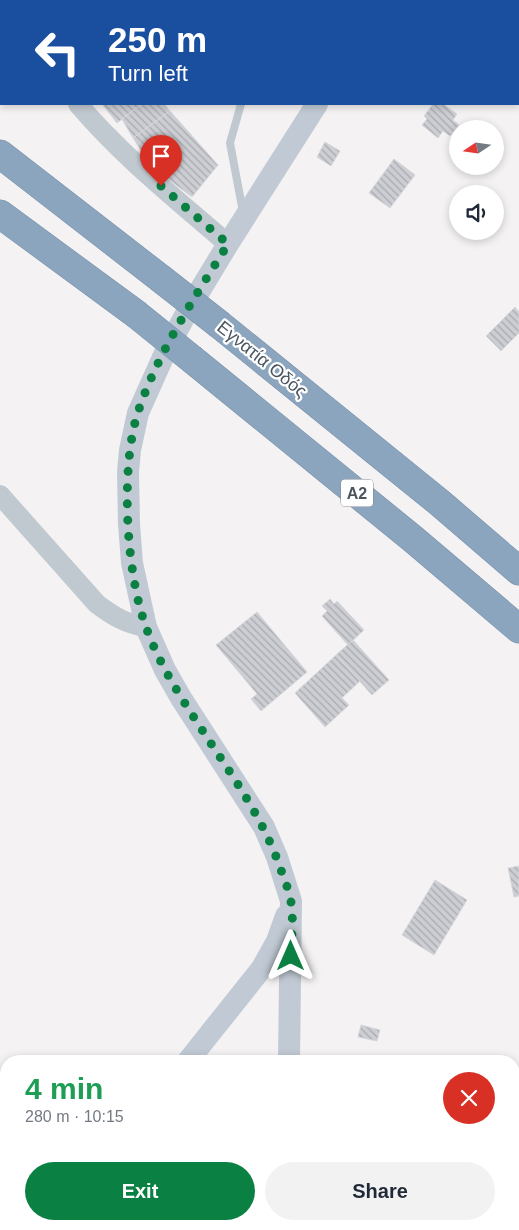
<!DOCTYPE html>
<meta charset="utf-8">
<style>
body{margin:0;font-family:Helvetica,sans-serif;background:#f2f2f3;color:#1f2937;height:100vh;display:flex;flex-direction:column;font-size:19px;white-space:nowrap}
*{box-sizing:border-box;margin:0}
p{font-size:16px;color:#747a83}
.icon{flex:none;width:28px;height:28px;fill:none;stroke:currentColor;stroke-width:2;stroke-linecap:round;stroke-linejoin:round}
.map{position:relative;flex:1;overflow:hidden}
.details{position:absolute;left:0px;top:1055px;width:520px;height:175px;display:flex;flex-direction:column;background:#fff;border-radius:20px 20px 0 0;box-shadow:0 2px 8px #0003}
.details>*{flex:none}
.banner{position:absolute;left:0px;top:0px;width:520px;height:105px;box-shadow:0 2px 8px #0003;background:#1a4fa0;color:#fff;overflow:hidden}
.needle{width:32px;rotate:257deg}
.buttons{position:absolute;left:449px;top:120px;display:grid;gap:10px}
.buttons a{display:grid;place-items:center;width:55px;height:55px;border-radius:50%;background:#fff;box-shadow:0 2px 8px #0003;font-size:25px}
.pin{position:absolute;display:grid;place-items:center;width:42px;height:42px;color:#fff;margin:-51px -21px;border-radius:50% 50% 50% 0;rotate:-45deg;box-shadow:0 0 5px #0007}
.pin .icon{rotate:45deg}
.me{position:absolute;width:55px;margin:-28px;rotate:0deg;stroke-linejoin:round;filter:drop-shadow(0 0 4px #0008)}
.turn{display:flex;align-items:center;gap:18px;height:105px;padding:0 25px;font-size:22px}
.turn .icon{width:65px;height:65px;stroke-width:2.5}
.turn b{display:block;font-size:35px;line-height:42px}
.round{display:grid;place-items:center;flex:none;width:52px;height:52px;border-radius:26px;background:#f2f2f3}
.summary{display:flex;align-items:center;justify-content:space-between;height:85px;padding:0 25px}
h1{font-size:30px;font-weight:700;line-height:38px;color:#1e9e55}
.cta{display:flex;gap:10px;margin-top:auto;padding:10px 25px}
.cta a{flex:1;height:58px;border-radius:30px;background:#0b8043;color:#fff;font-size:20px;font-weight:700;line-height:58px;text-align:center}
.cta a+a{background:#f2f2f3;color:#1f2937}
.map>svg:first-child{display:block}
.building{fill:url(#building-back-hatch);stroke:#d6d8dd}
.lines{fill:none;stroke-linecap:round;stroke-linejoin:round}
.motorway-casing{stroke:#7890aa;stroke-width:29}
.service{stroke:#c1c9d0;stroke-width:8}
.minor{stroke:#c1c9d0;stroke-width:15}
.tertiary{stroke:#c1c9d0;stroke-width:20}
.secondary{stroke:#c1cad4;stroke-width:22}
.motorway{stroke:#8ca5be;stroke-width:28}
.motorway-bridge-casing{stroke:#7890aa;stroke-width:29;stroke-linecap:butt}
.motorway-bridge{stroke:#8ca5be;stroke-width:28}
.route{stroke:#0b8043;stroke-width:9;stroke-dasharray:0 16.2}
.labels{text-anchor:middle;stroke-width:4.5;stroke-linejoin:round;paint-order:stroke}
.shield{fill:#fff;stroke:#80888f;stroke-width:1}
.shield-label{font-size:16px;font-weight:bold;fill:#4a555f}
.street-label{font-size:18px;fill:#4a555f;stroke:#fff}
</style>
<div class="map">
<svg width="519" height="1230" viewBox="0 0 519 1230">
<defs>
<pattern id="building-back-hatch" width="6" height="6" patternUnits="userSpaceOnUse" patternTransform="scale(1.25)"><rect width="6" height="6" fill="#ccced4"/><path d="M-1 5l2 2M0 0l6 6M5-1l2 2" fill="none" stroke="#a8aaaf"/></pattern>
</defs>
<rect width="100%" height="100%" fill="#f4f2f2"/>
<!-- building -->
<g class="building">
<path d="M24 0H90L88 1Z"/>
<path d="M159 0H178L180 1H158Z"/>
<path d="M193 0H212L213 1H192Z"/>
<path d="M439 0H519V21V1H438Z"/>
<path d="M102 104H142L117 123Z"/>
<path d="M142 104H164L170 111 133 138 122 119Z"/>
<path d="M433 104H443L457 114 453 120 459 125 450 136 443 131 438 138 422 125 427 119 424 116Z"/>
<path d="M170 111 218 165 192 197 152 167 133 138Z"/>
<path d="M495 138 504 144 495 157Z"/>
<path d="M325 142 340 151 331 166 317 157Z"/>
<path d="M394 159 415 175 390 208 369 193Z"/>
<path d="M515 307 519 312V333L501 351 486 336Z"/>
<path d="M330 599 334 604 337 601 364 630 348 645 322 616 327 611 322 606Z"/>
<path d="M257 612 307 672 261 711 251 699 257 694 216 645Z"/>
<path d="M353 640 389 680 372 695 336 655Z"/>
<path d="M336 655 360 681 342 698 349 705 325 727 295 693Z"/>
<path d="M519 866V896L514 897 508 868Z"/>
<path d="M435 880 467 900 434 955 402 935Z"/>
<path d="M361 1025 380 1030 377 1041 358 1037Z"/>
<path d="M319 1224H345V1230H318Z"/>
<rect x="345" y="1224" width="92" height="6"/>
</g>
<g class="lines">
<!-- motorway casing -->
<g class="motorway-casing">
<g id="motorway">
<path d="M0 154 160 278"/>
<path d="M0 214 136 314"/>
<path d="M220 325 440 503 519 571"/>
<path d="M193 360 413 539 519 629"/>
</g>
</g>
<!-- service -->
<g class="service">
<path d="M311 1 312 0"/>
<path d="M241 104 230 143 243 212"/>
</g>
<!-- minor -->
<path class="minor" d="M10 1224 21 1230"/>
<!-- tertiary -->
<g class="tertiary">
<path d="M0 14 1 15"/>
<path d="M78 104C122 156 176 199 228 244"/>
<path d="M0 495 97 604C113 616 126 624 146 627"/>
</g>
<!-- secondary -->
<g class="secondary">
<path d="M383 1V0"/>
<path d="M188 1061 262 968 277 941 286 916"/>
<path d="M289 1061 291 901 277 857 264 827 181 698 165 670 146 627 132 563 129 524 128 472 130 450 138 413 164 355 188 310 228 244 317 104"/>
<path d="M105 1230 109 1224"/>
<path d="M280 1230V1224"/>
</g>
<!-- motorway -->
<use href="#motorway" class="motorway"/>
<!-- motorway-bridge casing -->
<g class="motorway-bridge-casing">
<g id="motorway-bridge">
<path d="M160 278 220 325"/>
<path d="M136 314 193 360"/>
</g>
</g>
<!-- motorway-bridge -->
<use href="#motorway-bridge" class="motorway-bridge"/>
</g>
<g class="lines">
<!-- route -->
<path class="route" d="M161 186 228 244C195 297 158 352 138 412 120 467 126 573 146 627 160 667 184 702 206 736 236 781 267 825 283 876 286 884 290 893 291 902 294 919 291 939 291 956"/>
</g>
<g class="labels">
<!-- shield labels -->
<rect class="shield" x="341" y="479.5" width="32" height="27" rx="4"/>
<g class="shield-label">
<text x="357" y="499">Α2</text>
</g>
<!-- street labels -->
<g class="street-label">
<text transform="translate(262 359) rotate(39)" y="6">Εγνατία Οδός</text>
</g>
</g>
</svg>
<div class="buttons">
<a><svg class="needle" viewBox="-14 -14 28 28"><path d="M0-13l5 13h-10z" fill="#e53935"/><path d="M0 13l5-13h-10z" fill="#747a83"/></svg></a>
<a><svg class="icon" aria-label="sound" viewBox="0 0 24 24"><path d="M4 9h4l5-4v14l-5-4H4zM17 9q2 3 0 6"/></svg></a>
</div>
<div class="pin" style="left:161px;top:186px;background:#d93025"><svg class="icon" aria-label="arrive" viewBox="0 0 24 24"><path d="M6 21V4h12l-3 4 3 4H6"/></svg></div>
<svg class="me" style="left:291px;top:956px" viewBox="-20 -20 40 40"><path d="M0-17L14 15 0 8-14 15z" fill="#0b8043" stroke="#fff" stroke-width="4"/></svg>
<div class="banner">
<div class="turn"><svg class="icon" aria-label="left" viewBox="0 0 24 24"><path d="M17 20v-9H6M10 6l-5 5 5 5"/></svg><div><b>250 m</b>Turn left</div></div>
</div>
<section class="details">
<div class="summary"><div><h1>4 min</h1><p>280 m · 10:15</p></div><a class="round" style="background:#d93025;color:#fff"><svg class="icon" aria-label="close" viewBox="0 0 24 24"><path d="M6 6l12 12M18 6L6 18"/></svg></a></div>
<div class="cta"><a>Exit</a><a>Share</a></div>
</section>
</div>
